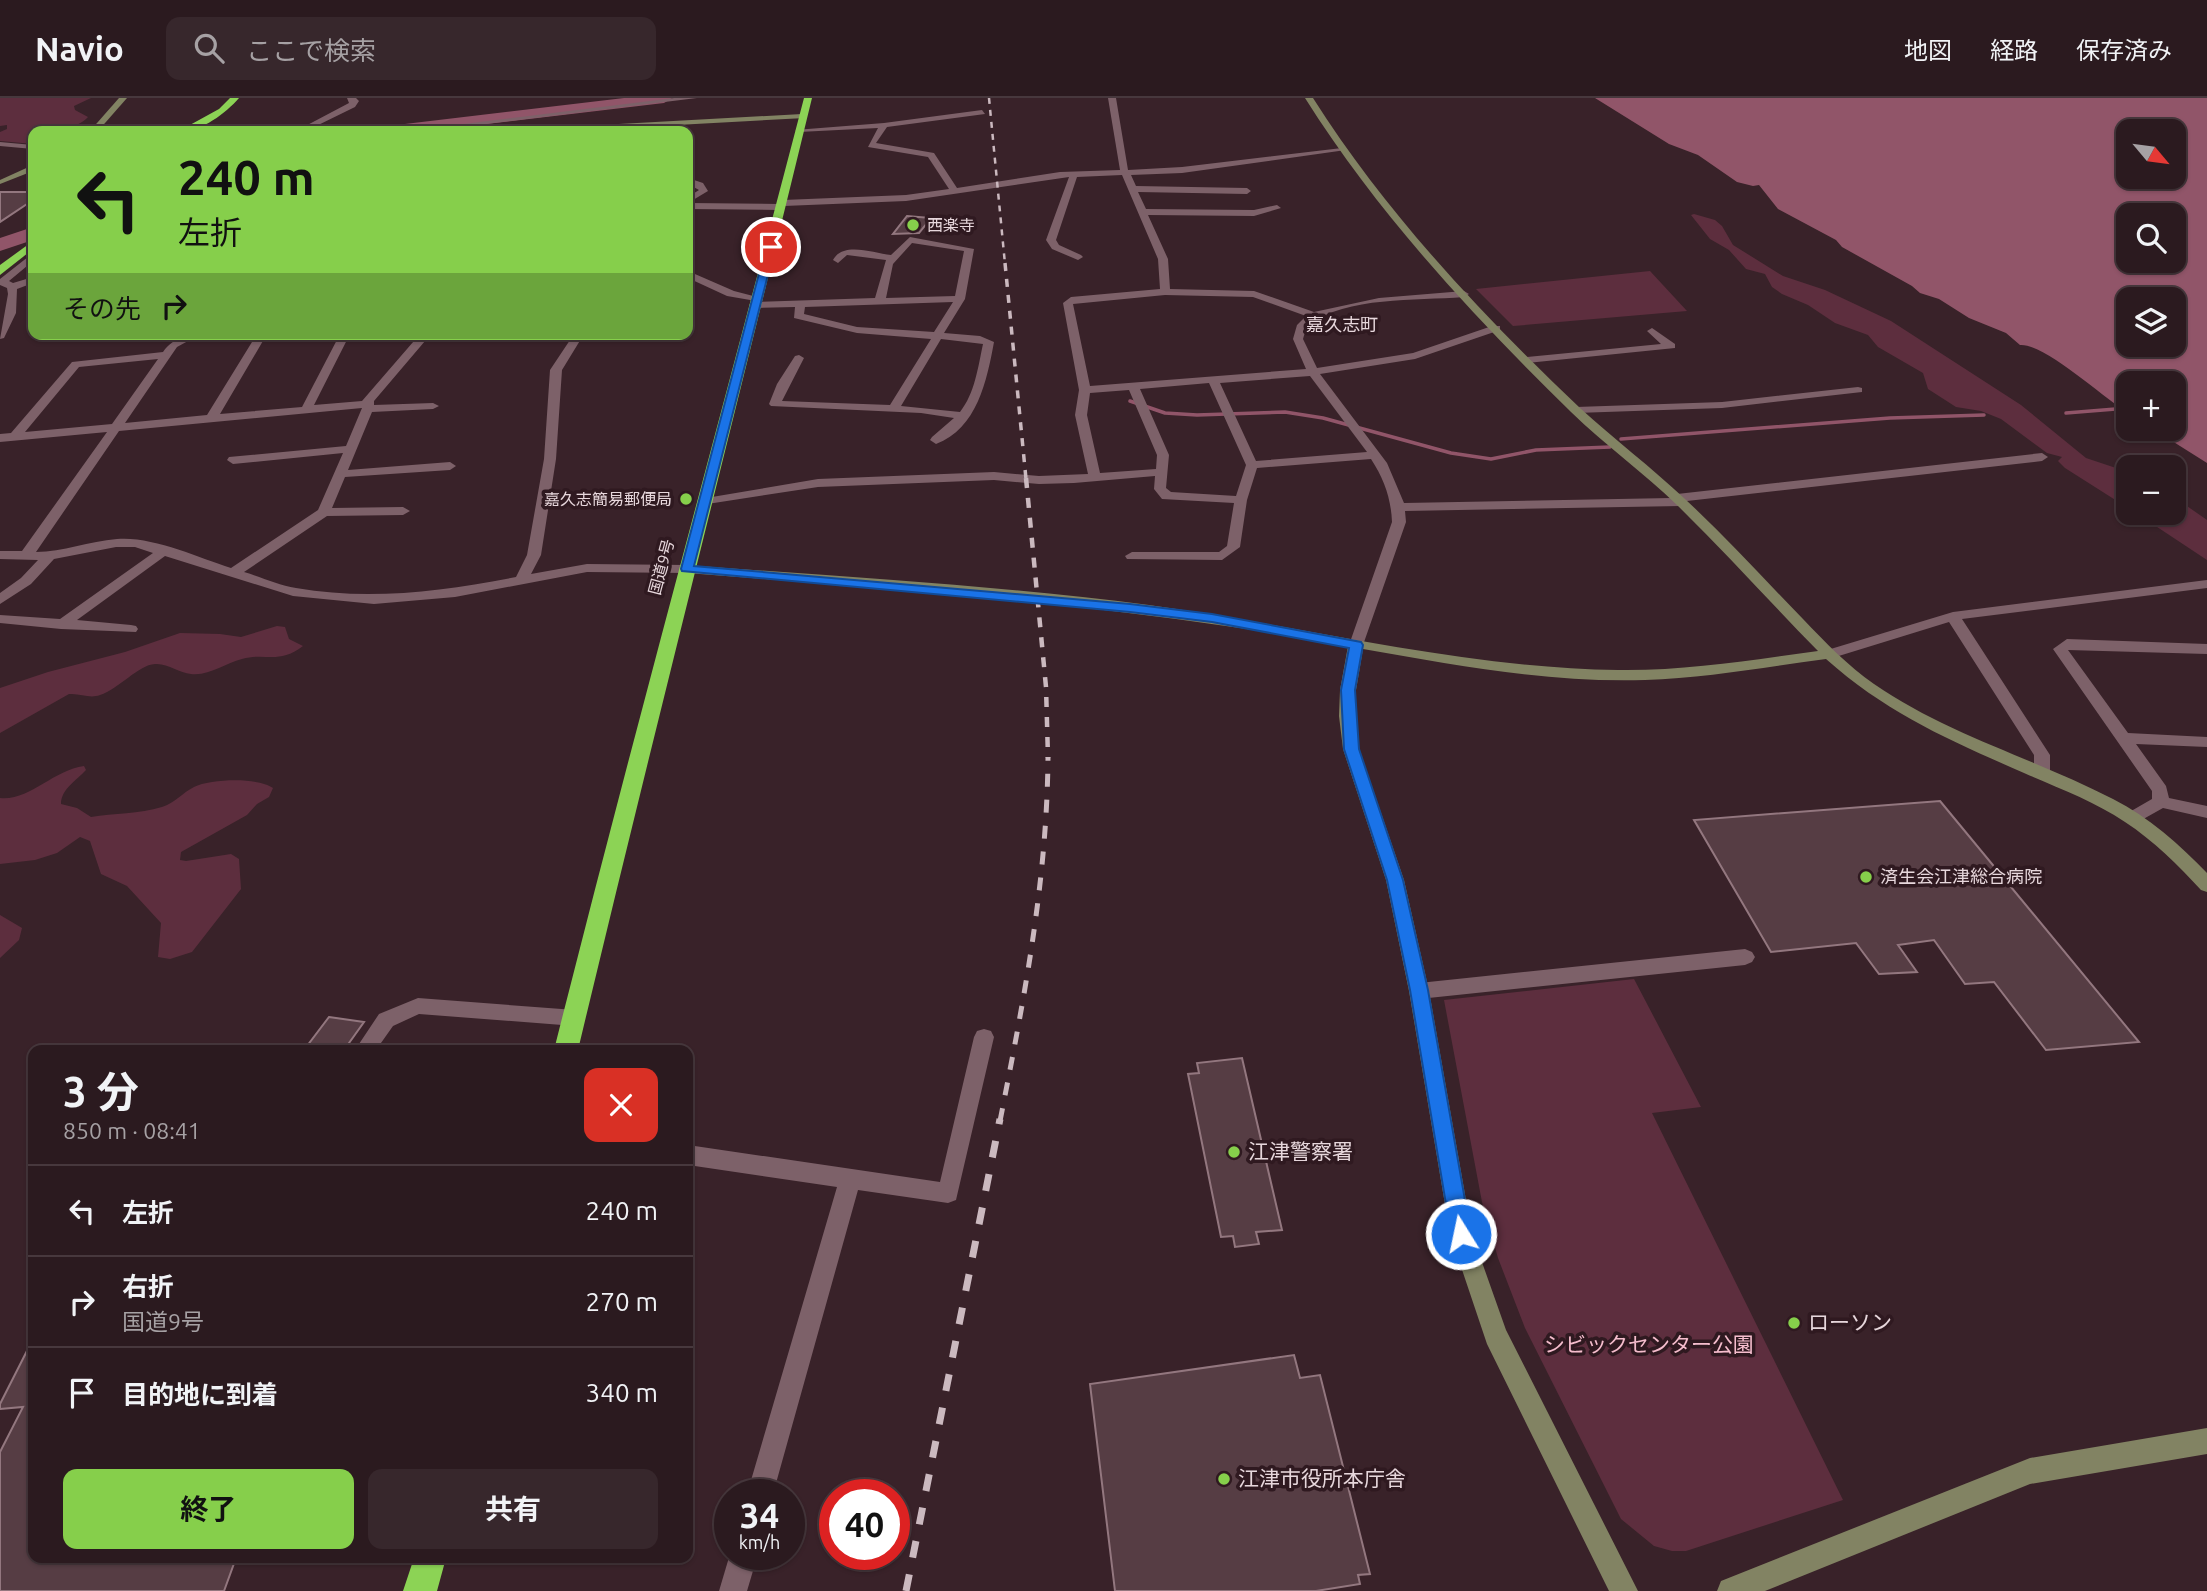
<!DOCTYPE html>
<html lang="ja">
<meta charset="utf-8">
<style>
body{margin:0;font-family:Ubuntu,"Noto Sans JP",sans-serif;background:#37272c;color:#f1f3f6;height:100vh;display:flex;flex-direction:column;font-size:26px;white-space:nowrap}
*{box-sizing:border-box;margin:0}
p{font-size:23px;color:#a6a1a4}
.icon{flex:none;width:38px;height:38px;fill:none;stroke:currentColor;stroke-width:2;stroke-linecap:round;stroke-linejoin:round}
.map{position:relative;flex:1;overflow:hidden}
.sheet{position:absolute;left:28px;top:947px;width:665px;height:518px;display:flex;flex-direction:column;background:#2b1a1f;border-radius:14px;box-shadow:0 2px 5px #0004,0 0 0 2px #47383d}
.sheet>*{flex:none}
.top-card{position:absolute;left:28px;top:28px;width:665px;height:214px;border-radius:14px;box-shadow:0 2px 5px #0004,0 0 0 2px #47383d;background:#86cf4b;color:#111;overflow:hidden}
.needle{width:46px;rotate:119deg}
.controls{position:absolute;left:2116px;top:21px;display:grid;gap:14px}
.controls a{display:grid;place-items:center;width:70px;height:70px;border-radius:14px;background:#2b1a1f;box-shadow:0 2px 5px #0004,0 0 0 2px #47383d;font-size:35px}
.speed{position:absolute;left:714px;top:1381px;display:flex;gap:14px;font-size:35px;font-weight:700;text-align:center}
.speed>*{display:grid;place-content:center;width:91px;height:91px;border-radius:50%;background:#2b1a1f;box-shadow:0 2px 5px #0004,0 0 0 2px #47383d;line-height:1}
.speed small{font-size:18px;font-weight:400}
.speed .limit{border:10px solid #d22;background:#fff;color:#111}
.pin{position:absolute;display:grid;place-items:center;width:60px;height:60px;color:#fff;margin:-30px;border:4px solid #fff;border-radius:50%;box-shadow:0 2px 7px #0007}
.me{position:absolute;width:77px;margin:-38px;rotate:350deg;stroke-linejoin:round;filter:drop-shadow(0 0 5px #0008)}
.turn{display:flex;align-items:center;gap:24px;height:147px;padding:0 35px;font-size:32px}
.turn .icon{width:91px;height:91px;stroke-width:2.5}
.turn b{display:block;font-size:49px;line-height:60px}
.then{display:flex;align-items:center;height:66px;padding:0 35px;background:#0003;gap:14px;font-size:26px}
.round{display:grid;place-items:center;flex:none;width:74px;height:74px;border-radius:14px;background:#37272c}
.headline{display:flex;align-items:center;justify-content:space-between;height:119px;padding:0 35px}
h1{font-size:42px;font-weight:700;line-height:52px}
.cta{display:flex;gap:14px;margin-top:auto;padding:14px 35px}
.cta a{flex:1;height:80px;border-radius:14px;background:#86cf4b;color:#111;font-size:28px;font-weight:700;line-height:80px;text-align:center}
.cta a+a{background:#37272c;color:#f1f3f6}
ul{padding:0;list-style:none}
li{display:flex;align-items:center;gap:21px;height:91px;padding:0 35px;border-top:2px solid #47383d}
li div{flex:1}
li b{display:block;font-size:26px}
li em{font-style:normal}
header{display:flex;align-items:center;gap:42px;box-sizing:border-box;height:98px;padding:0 35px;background:#2b1a1f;border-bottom:2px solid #47383d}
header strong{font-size:33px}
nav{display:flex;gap:38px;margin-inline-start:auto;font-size:24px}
.search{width:490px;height:63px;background:#37272c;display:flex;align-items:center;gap:18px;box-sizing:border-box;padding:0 24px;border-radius:14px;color:#a6a1a4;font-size:26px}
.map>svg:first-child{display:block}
.green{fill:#5d2e3e}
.water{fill:#915569;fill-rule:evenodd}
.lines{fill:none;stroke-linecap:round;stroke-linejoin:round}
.stream{stroke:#915569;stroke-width:3.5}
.river{fill:#915569;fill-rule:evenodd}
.building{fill:#563d44;stroke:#93777f;stroke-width:2}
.street{fill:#7d6169;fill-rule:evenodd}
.secondary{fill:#828363;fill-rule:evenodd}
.highway{fill:#8cd355;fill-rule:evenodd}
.rail-far4{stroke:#cbb9bf;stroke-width:2.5;stroke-dasharray:6 6;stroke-linecap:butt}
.rail-far3{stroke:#cbb9bf;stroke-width:3.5;stroke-dasharray:8 8;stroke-linecap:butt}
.rail-far2{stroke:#cbb9bf;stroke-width:4.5;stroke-dasharray:10 10;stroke-linecap:butt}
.rail-far1{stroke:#cbb9bf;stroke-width:5;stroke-dasharray:13 13;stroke-linecap:butt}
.rail{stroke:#cbb9bf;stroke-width:7;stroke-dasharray:17 17;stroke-linecap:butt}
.route{fill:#1a73e8;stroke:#114b97;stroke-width:2}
.poi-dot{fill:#86cf4b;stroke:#2f1920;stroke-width:2.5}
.labels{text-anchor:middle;stroke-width:7;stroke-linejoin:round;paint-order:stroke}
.far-poi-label{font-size:16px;fill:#e7d7dc;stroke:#2f1920;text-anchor:start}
.far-street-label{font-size:16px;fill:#e7d7dc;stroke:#2f1920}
.far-quarter-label{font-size:18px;fill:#e7d7dc;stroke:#2f1920}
.poi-label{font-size:18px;fill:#e7d7dc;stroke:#2f1920;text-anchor:start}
.near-poi-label{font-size:21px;fill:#e7d7dc;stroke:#2f1920;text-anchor:start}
.near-park-label{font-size:21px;fill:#f5bdcd;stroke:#2f1920}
</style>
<header>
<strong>Navio</strong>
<div class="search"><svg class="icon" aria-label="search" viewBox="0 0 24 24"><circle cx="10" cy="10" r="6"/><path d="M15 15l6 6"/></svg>ここで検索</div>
<nav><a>地図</a><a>経路</a><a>保存済み</a></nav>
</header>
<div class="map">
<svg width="2207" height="1493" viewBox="0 0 2207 1493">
<rect width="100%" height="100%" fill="#392229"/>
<!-- green -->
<g class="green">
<path d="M0 0H91L74 8 75 12 88 19C77 32 50 33 33 33V46L0 43V34L7 31V27L0 28Z"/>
<path d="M1694 116 1715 122 1722 128 1733 147 1783 178 1825 192 1891 223 2021 307 2086 360 2128 374V410L2065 370 2058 363 2062 359 2047 355 2001 321 1981 313 1956 309 1928 291 1923 275 1878 249 1868 237 1835 225 1808 207 1782 196 1772 189 1765 176 1746 171 1729 152 1710 141 1691 117Z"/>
<path d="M1650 173 1687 213 1513 228 1476 191Z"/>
<path d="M2174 399 2207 422V462L2136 415H2174Z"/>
<path d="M277 528 285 529 289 541 303 548C278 567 266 554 242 561 225 565 210 578 191 576 179 575 168 565 155 566 138 567 119 591 100 597 89 601 81 595 69 596L0 635V590L48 574 125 554 180 535 220 536 241 539Z"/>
<path d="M84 668 86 672C77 682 61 691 61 706L77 710 91 719C114 715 139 716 162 709 175 705 182 695 194 689 211 681 258 679 273 690L269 699 257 706 247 717 181 754 180 762 186 763 231 756 239 761 241 791 192 854 170 861 158 859 161 825 127 788 101 776 90 743 80 739 57 755 35 762 0 766V700C30 703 53 672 84 668Z"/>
<path d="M0 817 22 830 19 842 0 860Z"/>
<path d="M1634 881 1701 1009 1652 1015 1843 1402 1686 1453H1672L1654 1448 1621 1421 1525 1230 1498 1160 1482 1104 1444 902Z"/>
</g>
<!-- water -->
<path class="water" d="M1595 0H2207V365L2153 331H2174V285H2128V315C2104 300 2044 245 2020 247L2006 235 1969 220 1939 201 1920 195 1912 188 1842 149 1836 142 1778 111 1759 87 1753 88 1737 84 1698 57 1669 46ZM2128 33H2174V79H2128ZM2174 117V163H2128V117ZM2174 201V247H2128V201Z"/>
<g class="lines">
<!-- stream -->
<g class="stream">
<path d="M1130 303 1165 315 1197 317 1285 314 1323 320 1451 355 1491 361 1536 352 1610 349"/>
<path d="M2066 315 2128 310"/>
<path d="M1621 341 1890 320 1984 317"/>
</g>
<!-- river -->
<g class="river">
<path d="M624 0H672L664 5 427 33H380L388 28Z"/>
<path d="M33 129V142L0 153V140Z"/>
</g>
</g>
<!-- building -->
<g class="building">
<path d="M0 94H33V102L0 124Z"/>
<path d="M907 118 931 120 919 135 893 136Z"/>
<path d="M1940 703 2139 944 2046 952 1994 884 1965 886 1934 842 1898 847 1917 874 1879 876 1856 845 1771 854 1694 722Z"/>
<path d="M329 919 364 924 344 952H304Z"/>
<path d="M1242 960 1282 1132 1256 1134 1259 1146 1235 1149 1233 1138 1221 1139 1188 976 1199 975 1197 965Z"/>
<path d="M33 1241V1460H236L224 1493H0V1354L23 1309 0 1311V1306Z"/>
<path d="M1294 1257 1300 1280 1320 1277 1370 1476 1358 1477 1360 1486 1316 1493H1115L1090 1286Z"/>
</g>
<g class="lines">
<!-- street -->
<g class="street">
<path d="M347 0H356L359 3 355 9 306 33H296L349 5Z"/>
<path d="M674 0H697L429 33H407Z"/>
<path d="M1108 0H1116L1128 72 1182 69 1342 50 1346 52 1182 75 1131 77 1136 88 1247 90 1251 93 1247 96 1138 94 1146 111 1254 112 1277 107 1281 110 1254 118 1148 117 1168 161 1170 191 1254 193 1314 214 1379 200 1464 193 1469 196 1464 199C1414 203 1349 198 1307 227L1303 241 1317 270 1413 255 1492 228H1500V232L1415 261 1320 276 1387 365 1404 405 1671 400 1677 396 2042 355 2048 359 2042 363 1687 403 1686 407 1681 408 1405 413 1406 424 1363 547 1356 552 1349 547 1392 424C1391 400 1384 381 1371 361L1257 370 1247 402 1240 449 1222 462 1127 461 1125 458 1132 454H1219L1227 448 1234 405 1162 401 1154 391 1155 378 1074 385 1039 386 994 382 818 389 701 407 700 404 706 400 818 381 994 374 1039 378 1088 376 1075 317 1079 292 1063 205 1071 199 1160 191 1158 161 1122 77 1077 79 1056 142 1059 147 1081 157 1083 159 1078 162 1052 151 1046 142 1069 79 906 103 784 108 781 112 688 111V105L779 106 783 102 906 97 949 91 928 59 868 49 878 30 799 34 795 32 884 25 982 12 985 16 887 29 876 45 934 55 957 90 1060 74 1120 72ZM1165 197 1253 199 1306 218 1297 227 1293 241 1306 271 1090 288 1073 206ZM1310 278 1367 354 1256 363 1220 285ZM1209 285 1246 367 1236 398 1171 394 1166 390 1169 357 1140 291ZM1129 292 1157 357 1156 371 1100 375 1087 317 1090 295Z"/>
<path d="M0 44 33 47V51L0 48Z"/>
<path d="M688 80 703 85 708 93 688 105V99L699 92 688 86Z"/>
<path d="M910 139 974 151 965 201 944 235 980 238 994 244C987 282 977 331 936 346L930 342 932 339 954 320 921 315 771 308 769 306 777 286 795 258 799 257 804 260 782 303 890 307 931 241 857 235 794 220 795 209 754 210 749 207 754 204 875 200 886 162 847 157 838 165 833 162C843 143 873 155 891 157ZM912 145 964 153 955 198 886 200 893 166ZM953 204 934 234 857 229 804 216 805 209ZM941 241 983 246C978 269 975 295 960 314L901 308Z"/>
<path d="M33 155V163L9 183 13 185 33 179V185L17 191 16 215 4 240 0 241 8 196 7 190 0 187V181Z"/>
<path d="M688 173 734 193 761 200 756 203 727 198 688 180Z"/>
<path d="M1652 230 1675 246V250L1527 265 1522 262 1527 259 1661 246 1647 233Z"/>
<path d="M238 236 233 239 188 243 177 249 125 325 207 317 257 236H267L220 316 302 309 340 236H350L314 307 362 303 420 236H431L374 303V307L433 305 439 308 433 311 372 314 348 372 450 364 456 368 450 372 345 379 332 410 403 409 410 413 403 417 327 418 244 474C261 479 278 487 296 490 370 503 443 493 516 479L527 457 544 361 550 272 574 236H584L562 272 556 361 541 457 531 476 587 466 687 467 694 471 687 475 587 474 455 499 374 506 293 498 165 458 77 522 131 527 136 528 138 531 136 534 61 531 0 525V517L60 521 153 455 135 449H116L54 461 31 486 0 506V495L21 480 38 462 0 461V453H22L107 334 0 344V336L11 335 72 264 163 254C180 230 211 236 238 236ZM158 261 112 326 25 334 79 269ZM362 310 346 348 229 359 227 362 233 366 343 355 318 412 231 470C197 459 152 438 117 441 89 443 63 454 36 454L119 333Z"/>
<path d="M1858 289 1862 290V294L1722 310 1576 315 1570 312 1576 309 1722 304Z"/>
<path d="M2207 482V490L1962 521 2050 657V675L2042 681 2034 675V657L1949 524 1829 561 1822 556 1824 553 1953 514Z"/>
<path d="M2067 541 2207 546V556L2068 552 2128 635 2207 639V649L2136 646 2166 688 2169 700 2207 708V720L2163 710 2138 724H2126L2123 720 2126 716 2152 701V693L2053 551Z"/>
<path d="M1745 851 1752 854 1755 859 1752 864 1745 867 1419 901 1412 899 1409 893 1412 887 1419 885Z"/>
<path d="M418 900 575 912 582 914 585 920 582 926 575 928 419 916 393 928 376 952H355L379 916Z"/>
<path d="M984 931 991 933 994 939 956 1102 948 1105 858 1092 773 1396H747L837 1089 688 1067V1047L940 1084 974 939 977 933Z"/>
<path d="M730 1456H758L747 1493H719Z"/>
</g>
<!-- secondary -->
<g class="secondary">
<path d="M119 0H127L98 33H90Z"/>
<path d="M1305 0H1313C1386 115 1481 216 1580 310 1614 341 1651 369 1685 401 1726 439 1764 481 1803 521 1825 544 1848 568 1874 586 1948 637 2034 660 2113 701 2149 719 2180 747 2207 775V794L2201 792C2178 767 2154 743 2125 724 2094 703 2058 690 2024 675 1949 642 1888 616 1826 561 1766 569 1706 580 1645 582 1550 585 1455 567 1363 551L1356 592 1355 618 1359 651 1404 782 1429 893 1472 1136 1506 1232 1638 1493H1609L1487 1246 1450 1136 1409 893 1386 782 1343 651 1339 618 1340 592 1348 548C1129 508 909 492 687 475L680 471 687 467C841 479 996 487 1149 507 1305 528 1460 570 1618 572 1685 573 1751 562 1818 553 1771 505 1726 455 1678 408 1644 375 1605 347 1571 314 1473 218 1378 116 1305 0Z"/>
<path d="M802 16 805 20 567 33H524L528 31Z"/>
<path d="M33 67V73L0 86V82Z"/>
<path d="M2207 1330V1356L2030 1386 1765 1493H1717L1721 1483 2030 1360Z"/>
</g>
<!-- highway -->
<g class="highway">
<path d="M230 0H239C225 16 201 34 179 33L219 11Z"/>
<path d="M804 0H812C735 317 654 634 578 952H554C634 634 721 318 804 0Z"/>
<path d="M33 143V151L0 177V167Z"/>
<path d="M414 1460H446L437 1493H403Z"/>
</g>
<!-- rail-far4 -->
<path class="rail-far4" d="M989 0 1005 166"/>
<!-- rail-far3 -->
<path class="rail-far3" d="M1005 165 1026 381"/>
<!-- rail-far2 -->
<path class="rail-far2" d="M1026 380 1046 589 1048 660"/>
<!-- rail-far1 -->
<path class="rail-far1" d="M1000 1023C1024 901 1047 784 1048 659"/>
<!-- rail -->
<path class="rail" d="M906 1493 1000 1021"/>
</g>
<!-- route -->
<path class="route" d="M771 147 775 149 694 468 1130 506 1212 516 1361 544 1363 547 1355 592 1359 651 1403 782 1428 892 1471 1136 1468 1143 1461 1146 1454 1143 1451 1136 1410 892 1387 782 1344 651 1341 592 1349 550 1212 524 1130 514 682 473 681 471 766 149Z"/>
<!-- markers -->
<g class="poi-dot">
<circle cx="913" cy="127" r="7"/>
<circle cx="686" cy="401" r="7"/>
<circle cx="1866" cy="779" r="7"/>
<circle cx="1234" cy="1054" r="7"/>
<circle cx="1794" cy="1225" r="7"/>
<circle cx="1224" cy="1381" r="7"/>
</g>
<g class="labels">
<!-- far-poi labels -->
<g class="far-poi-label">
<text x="927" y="133">西楽寺</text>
<text x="672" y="407" text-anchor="end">嘉久志簡易郵便局</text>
</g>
<!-- far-street labels -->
<g class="far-street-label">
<text transform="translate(661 469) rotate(-75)" y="6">国道9号</text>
</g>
<!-- far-quarter labels -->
<g class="far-quarter-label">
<text x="1342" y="233">嘉久志町</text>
</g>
<!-- poi labels -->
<g class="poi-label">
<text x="1880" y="785">済生会江津総合病院</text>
</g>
<!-- near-poi labels -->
<g class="near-poi-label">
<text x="1248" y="1061">江津警察署</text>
<text x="1808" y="1232">ローソン</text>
<text x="1238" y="1388">江津市役所本庁舎</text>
</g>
<!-- near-park labels -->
<g class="near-park-label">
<text x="1649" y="1254">シビックセンター公園</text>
</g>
</g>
</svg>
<div class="controls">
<a><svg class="needle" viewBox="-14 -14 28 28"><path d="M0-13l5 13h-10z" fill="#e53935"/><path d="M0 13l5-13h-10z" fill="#a6a1a4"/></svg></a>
<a><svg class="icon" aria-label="search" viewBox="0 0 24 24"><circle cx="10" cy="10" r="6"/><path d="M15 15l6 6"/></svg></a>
<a><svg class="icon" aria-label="layers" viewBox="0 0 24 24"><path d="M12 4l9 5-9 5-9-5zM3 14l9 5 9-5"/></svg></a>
<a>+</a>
<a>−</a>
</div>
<div class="speed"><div>34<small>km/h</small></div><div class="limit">40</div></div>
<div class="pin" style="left:771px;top:149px;background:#d93025"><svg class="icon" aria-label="arrive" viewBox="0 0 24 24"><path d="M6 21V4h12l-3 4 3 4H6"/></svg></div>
<svg class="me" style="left:1461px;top:1136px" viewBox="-20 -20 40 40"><circle r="17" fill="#1a73e8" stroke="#fff" stroke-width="3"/><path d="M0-11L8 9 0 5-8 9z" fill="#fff"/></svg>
<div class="top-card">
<div class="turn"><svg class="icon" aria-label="left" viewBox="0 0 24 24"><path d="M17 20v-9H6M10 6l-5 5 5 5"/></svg><div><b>240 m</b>左折</div></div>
<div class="then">その先<svg class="icon" aria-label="right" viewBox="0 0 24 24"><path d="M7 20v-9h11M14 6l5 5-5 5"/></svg></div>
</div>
<section class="sheet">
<div class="headline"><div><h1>3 分</h1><p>850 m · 08:41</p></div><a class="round" style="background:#d93025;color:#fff"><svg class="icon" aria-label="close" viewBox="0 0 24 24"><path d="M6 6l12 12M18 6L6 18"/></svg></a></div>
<ul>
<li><svg class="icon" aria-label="left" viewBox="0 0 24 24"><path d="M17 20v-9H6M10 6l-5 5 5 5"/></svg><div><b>左折</b></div><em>240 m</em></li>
<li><svg class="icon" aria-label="right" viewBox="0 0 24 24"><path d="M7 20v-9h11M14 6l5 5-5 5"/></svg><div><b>右折</b><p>国道9号</p></div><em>270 m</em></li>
<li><svg class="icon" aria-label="arrive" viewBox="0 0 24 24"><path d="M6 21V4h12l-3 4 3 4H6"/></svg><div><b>目的地に到着</b></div><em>340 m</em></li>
</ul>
<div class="cta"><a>終了</a><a>共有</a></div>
</section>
</div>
